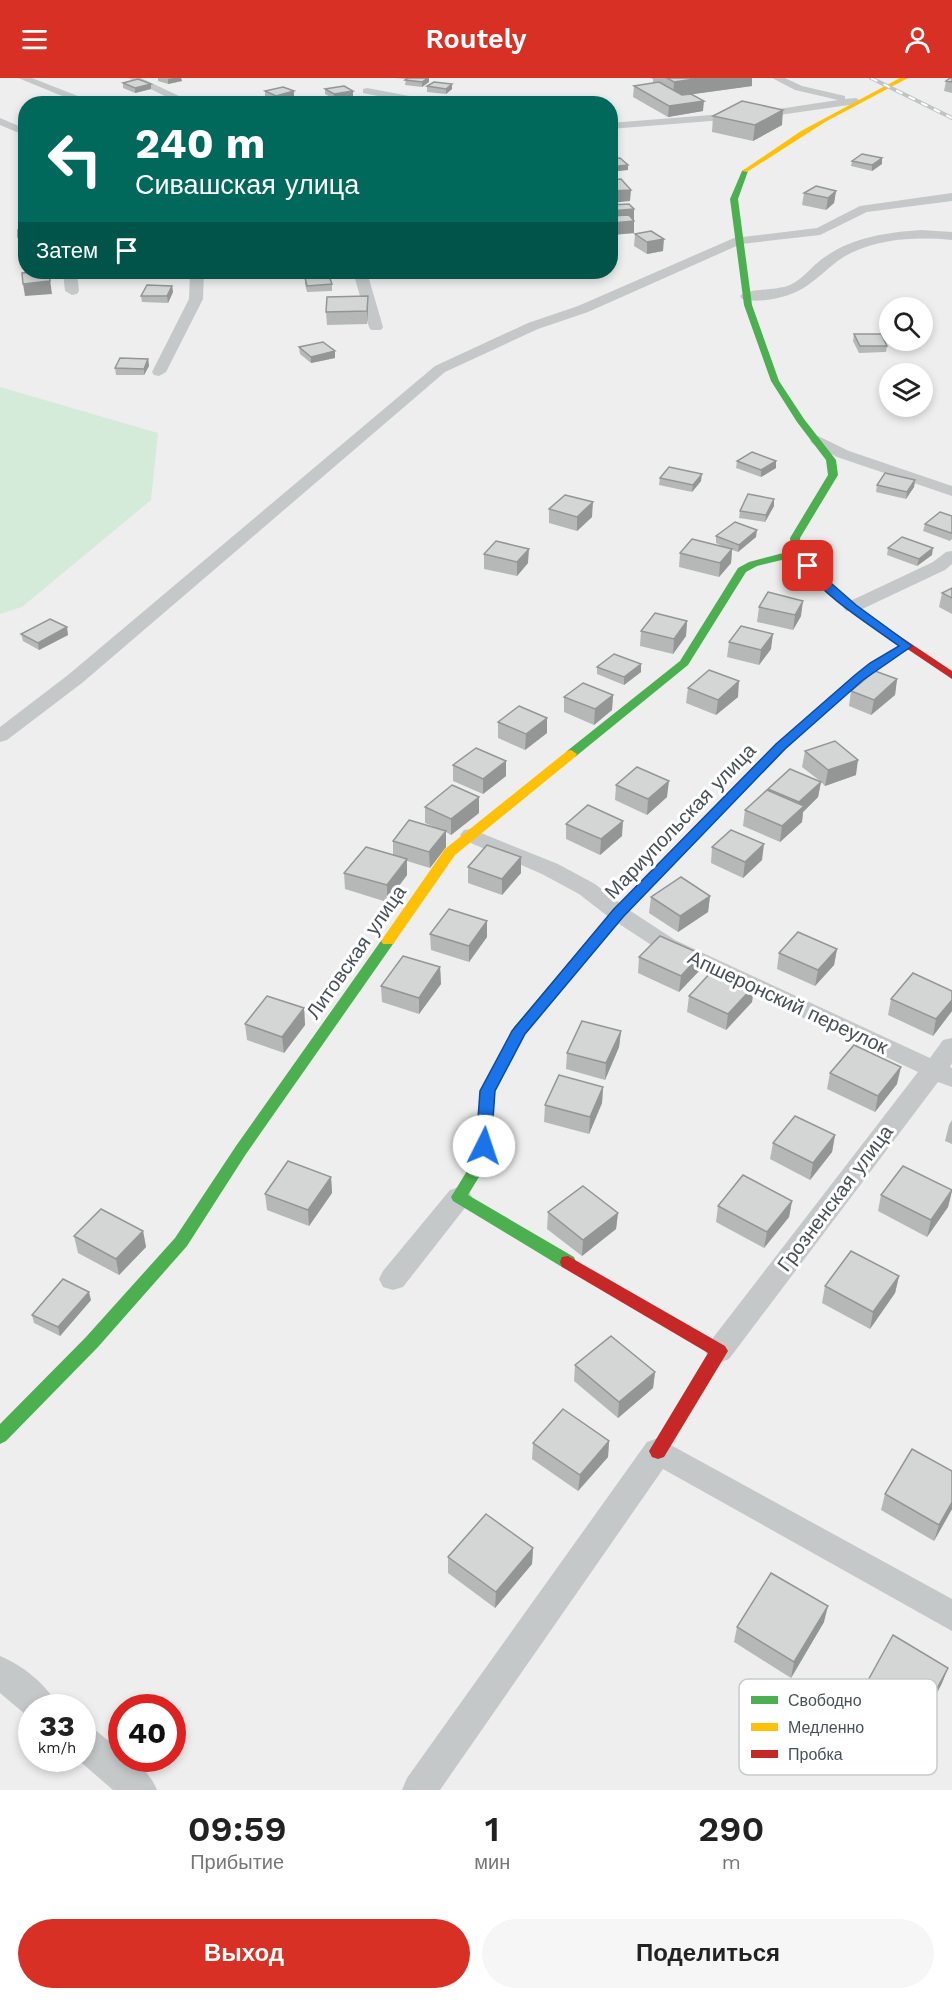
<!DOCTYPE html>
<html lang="ru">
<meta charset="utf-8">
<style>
body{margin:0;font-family:"Work Sans",sans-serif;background:#f6f6f6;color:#222;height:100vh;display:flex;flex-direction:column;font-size:22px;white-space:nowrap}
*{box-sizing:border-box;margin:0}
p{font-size:20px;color:#767676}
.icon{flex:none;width:33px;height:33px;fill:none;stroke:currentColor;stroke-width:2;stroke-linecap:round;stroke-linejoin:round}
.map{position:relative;height:1712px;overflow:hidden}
.details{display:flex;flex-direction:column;background:#fff;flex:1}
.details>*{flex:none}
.guide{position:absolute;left:18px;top:18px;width:600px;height:183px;border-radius:24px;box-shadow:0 3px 9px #0003;background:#00695c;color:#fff;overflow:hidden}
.fabs{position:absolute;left:879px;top:219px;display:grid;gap:12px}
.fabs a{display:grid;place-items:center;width:54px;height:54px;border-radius:50%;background:#fff;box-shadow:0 3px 9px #0003;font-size:30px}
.speed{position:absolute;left:18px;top:1616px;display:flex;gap:12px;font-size:30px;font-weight:700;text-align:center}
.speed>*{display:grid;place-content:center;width:78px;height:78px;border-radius:50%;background:#fff;box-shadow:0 3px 9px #0003;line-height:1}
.speed small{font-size:15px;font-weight:400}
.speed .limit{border:9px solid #d22;background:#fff;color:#111}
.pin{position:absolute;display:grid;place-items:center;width:51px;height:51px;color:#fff;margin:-26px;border-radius:12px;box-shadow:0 3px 9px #0006}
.me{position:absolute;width:66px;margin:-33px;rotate:4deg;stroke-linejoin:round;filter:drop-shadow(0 0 4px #0008)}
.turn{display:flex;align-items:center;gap:21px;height:126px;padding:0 18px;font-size:27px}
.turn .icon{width:78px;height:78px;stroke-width:2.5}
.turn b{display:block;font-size:42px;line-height:51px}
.then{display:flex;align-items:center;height:57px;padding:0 18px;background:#0003;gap:12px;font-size:22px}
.eta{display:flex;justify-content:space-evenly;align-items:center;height:102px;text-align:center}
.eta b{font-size:36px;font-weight:600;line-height:42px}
.cta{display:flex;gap:12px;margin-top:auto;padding:12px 18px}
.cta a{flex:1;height:69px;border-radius:36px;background:#d93025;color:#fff;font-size:24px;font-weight:600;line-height:69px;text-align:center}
.cta a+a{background:#f6f6f6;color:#222}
header{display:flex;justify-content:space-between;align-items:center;height:78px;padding:0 18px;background:#d93025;color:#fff;font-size:27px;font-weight:600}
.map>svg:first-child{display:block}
.green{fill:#d4ebda}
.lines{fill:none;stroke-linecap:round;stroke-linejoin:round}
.street{fill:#c5c8c9;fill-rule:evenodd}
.fast{fill:#4caf50;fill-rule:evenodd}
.slow{fill:#ffc107;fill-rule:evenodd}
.jam{fill:#c62828;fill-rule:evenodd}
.rail-casing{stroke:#c1c4c4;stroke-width:4}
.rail{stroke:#fff;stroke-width:2;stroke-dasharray:7;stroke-linecap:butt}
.wall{fill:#b6b8b8}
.shaded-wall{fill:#949696}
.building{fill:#d4d6d6;stroke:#949696;stroke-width:1.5}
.route{fill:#1a73e8;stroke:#114b97;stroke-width:1.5}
.labels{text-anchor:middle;stroke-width:6;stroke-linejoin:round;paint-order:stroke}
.street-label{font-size:20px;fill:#475258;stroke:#fff}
.key{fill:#fff;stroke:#c8cbcd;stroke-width:1.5}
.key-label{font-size:16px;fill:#475258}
</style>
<header><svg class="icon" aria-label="menu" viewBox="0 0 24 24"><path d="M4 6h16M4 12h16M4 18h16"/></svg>Routely<svg class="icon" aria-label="person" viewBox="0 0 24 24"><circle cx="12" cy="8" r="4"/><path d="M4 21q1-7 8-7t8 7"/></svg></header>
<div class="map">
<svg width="952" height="1712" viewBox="0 0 952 1712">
<rect width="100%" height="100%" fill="#eee"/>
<!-- green -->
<path class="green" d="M0 309 158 355 151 422 22 529 0 536Z"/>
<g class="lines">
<!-- street -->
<g class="street">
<path d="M18 0H32L98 26H82Z"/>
<path d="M128 0H141L196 26H181Z"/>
<path d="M772 0H785L802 8 845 18V21L856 20 861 23 856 26 772 38 610 51V45L772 32 838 22 795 12Z"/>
<path d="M367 10 436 23 441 26H417L363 15V11Z"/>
<path d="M0 40 26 51V58L0 47Z"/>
<path d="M952 115V123L867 134 820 157 741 166 588 234 538 251 445 294 82 605 7 662 0 664V649L68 597 435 288 528 245 578 228 734 160 817 150 860 128Z"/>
<path d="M921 152 952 154V162C918 159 885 160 853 174 835 182 824 196 808 207 792 219 762 226 742 221L740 218C748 210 776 213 790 207 803 201 811 189 822 181 850 160 887 154 921 152Z"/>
<path d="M63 194H77L79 213 77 216 72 217 65 213Z"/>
<path d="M190 194H204L203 221 166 294 159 298 154 297 152 294 189 221Z"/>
<path d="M353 194H367L383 249 381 252H371L369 249Z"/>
<path d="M818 358 849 373 952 408V418L837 379 813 366 810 363Z"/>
<path d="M952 473V486L945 492 858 533H846L843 529 846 525 933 484 946 474Z"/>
<path d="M471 751 558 786 595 806 626 830 675 862 930 980 943 962 952 960V985L950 989 952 990V1009L938 1004 729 1281 719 1285 709 1281 705 1273 709 1265 918 994 659 872 610 840 579 816 542 796 464 762 460 757 464 752Z"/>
<path d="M459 1109 468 1112 472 1119 468 1126 403 1209 393 1212 383 1209 379 1201 383 1193 450 1112Z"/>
<path d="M658 1360 952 1521V1553L663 1391 440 1712H402L407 1700 647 1364Z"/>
<path d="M0 1578C21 1586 49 1608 58 1629H32V1642L0 1615Z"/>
<path d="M82 1646 94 1651 122 1674V1680C137 1680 152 1699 157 1712H113L76 1680H82Z"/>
</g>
<!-- fast -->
<g class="fast">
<path d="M745 91 748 93 738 121 752 227 779 303 804 341 836 382 838 397 800 460 801 474 823 499 856 527 891 552 886 555 882 554C849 532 820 509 794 479L757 488 746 494 688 587 575 679H567L565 676 567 673 680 583 738 490 749 484 791 473 790 460 828 397 826 382 797 344 771 303 744 227 730 121 742 93Z"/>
<path d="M808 640 814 644 812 646 784 672 623 838 525 956 494 1013 492 1068 482 1094 468 1117 574 1179 576 1184 574 1189 568 1190 562 1189 453 1123 451 1119 467 1093 476 1068 480 1013 514 949 613 832 776 666 804 642Z"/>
<path d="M388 859 395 863 393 866 246 1076 187 1168 98 1269 6 1363 0 1366V1346L86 1259 175 1160 236 1068 383 860Z"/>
</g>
<!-- slow -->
<g class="slow">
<path d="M900 0H908L825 44 747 94 742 93 801 53Z"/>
<path d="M907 565 911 566V570L878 589 812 646H804L802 644 804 642 870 585Z"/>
<path d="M571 672 577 676 575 679 455 777 393 866H383L381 863 383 860 445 771 567 673Z"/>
</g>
<!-- jam -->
<g class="jam">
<path d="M886 549 952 593V601L882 554V550Z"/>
<path d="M568 1178 725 1268 728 1273 664 1379 658 1381 652 1379 649 1373 708 1275 562 1189 560 1184 562 1179Z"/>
</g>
<!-- rail casing -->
<g class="rail-casing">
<path id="rail" d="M871 0 952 40"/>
</g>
<!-- rail -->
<use href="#rail" class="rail"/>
</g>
<!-- wall -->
<g class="wall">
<path d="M158 0H181L182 3 168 6 158 3Z"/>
<path d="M394 0H429V4L422 9 405 7 406 1Z"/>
<path d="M650 0H752V8L692 16 703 33 668 39 633 19 634 8 653 5V1Z"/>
<path d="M952 0V15L944 13 946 3Z"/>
<path d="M123 5 151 11 135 15 123 10Z"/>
<path d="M452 6V11L446 16 427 14V8Z"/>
<path d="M325 11 353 18 334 21 325 16Z"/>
<path d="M265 13 294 19 276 23 265 18Z"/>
<path d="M713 38 782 47 753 63 712 54Z"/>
<path d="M882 80V86L872 93 851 88 852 83Z"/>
<path d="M836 113 834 125 826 132 802 127 804 115Z"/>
<path d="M610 127 634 143V155L612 157 610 156Z"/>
<path d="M26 129V143H24L23 137Z"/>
<path d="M26 151V165H19L18 159Z"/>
<path d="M635 156 663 173 647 176 634 168Z"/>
<path d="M26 169V184H20L19 178Z"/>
<path d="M170 194H194L193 199 170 200Z"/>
<path d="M305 194H328V195L306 197Z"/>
<path d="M305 200 332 206V213L307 214 305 206Z"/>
<path d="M172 208 173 214 168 225 142 224 141 218Z"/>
<path d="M368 231 367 246 327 247 326 234Z"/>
<path d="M854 256 887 268 886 274 859 275 853 263Z"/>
<path d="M299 269 335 280 311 285 300 276Z"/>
<path d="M148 281 149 288 144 297H116L115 290Z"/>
<path d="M737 383H776V390L761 399 736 390Z"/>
<path d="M660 400 701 403 692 414 659 407Z"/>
<path d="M915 402 914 409 906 421 876 414 877 407Z"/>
<path d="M774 428 765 444 739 440 740 433Z"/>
<path d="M549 431 592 439 577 453 549 445Z"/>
<path d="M952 438V461L950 463 923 453 925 446Z"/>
<path d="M716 458 756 459 738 474 732 472 731 485 719 499 679 489 680 475 724 469 716 465Z"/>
<path d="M888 470 932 477 917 488 887 477Z"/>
<path d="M484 476 528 485 517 498 484 491Z"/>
<path d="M952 510V536L939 529 942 515Z"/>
<path d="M759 529 801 538 793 552 757 544Z"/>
<path d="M687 543 686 558 673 576 640 568 641 553Z"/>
<path d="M21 556 68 557 39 572 23 563Z"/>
<path d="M729 564 771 571 759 587 727 579Z"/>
<path d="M641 586V594L624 607 597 596V589Z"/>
<path d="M897 601 895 617 871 637 849 628 851 613Z"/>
<path d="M688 610 738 619 716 637 686 625Z"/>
<path d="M613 617 612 632 594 647 564 634V619Z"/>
<path d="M547 640V655L525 672 498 660V644Z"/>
<path d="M805 673 856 697 825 708 821 704 818 719 803 734 802 744 780 764 743 748 745 732 768 713V711L820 703 802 689Z"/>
<path d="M506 683V698L483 716 453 703V687Z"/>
<path d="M616 707 667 719 647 737 615 722Z"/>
<path d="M479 719V735L451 757 446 754V769L430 790 407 783V797L387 824 345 811 344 795 393 777V763L437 750 425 745V729Z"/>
<path d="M566 746 622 758 600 777 566 761Z"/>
<path d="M712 769 762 782 743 800 711 785Z"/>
<path d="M521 779V795L502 817 468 805V789Z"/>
<path d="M710 818 708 834 678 854 649 835 651 819Z"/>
<path d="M487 843V859L469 884 431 872 430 856Z"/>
<path d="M837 871 834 887 815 908 777 891 779 875Z"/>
<path d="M639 879 700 892 679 914 638 895Z"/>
<path d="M440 889 441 906 419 936 382 924 381 908Z"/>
<path d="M754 908 752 924 726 952 687 934 689 918Z"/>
<path d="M952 913V933L933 958 888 937 891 921Z"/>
<path d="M304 930 305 947 284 975 247 962 245 946Z"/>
<path d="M621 953 619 969 605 1002 566 991 567 975Z"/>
<path d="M830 995 897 1006 875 1034 827 1011Z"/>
<path d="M603 1009 602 1025 589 1056 544 1044 545 1027Z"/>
<path d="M952 1042V1066L945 1063 949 1047Z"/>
<path d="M835 1057 832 1074 810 1102 770 1081 773 1065Z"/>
<path d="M331 1099 332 1115 309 1148 267 1132 265 1116Z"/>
<path d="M952 1112 948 1129 927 1159 878 1133 881 1117Z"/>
<path d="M792 1123 789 1139 764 1170 716 1144 718 1128Z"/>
<path d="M548 1134 618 1135 616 1151 582 1178 547 1151Z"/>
<path d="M143 1153 146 1169 119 1197 78 1175 74 1158Z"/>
<path d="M899 1198 895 1215 870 1251 822 1225 825 1208Z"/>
<path d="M91 1222 60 1258 34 1245 32 1237Z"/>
<path d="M575 1287 655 1294 653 1310 618 1340 574 1303Z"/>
<path d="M609 1363 608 1379 578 1413 532 1381 533 1365Z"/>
<path d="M952 1393V1431L934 1463 881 1432 885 1416Z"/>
<path d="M533 1470 532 1486 495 1530 448 1495V1479Z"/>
<path d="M824 1544 791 1600 734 1564 737 1549Z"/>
<path d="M948 1590 942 1605 916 1656 861 1622 866 1606Z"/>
</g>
<!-- shaded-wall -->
<g class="shaded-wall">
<path d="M173 0H181L182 3 168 6V1Z"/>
<path d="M428 0H429V4L422 9V4Z"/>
<path d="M701 0H752V8L673 19 674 4Z"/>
<path d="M151 6V11L135 15V10Z"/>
<path d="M452 6V11L446 16V11Z"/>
<path d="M294 13V19L276 23V18Z"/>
<path d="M353 13V18L334 21V16Z"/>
<path d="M704 23 703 33 668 39 669 28Z"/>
<path d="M783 32 782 47 753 63 755 47Z"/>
<path d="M882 80V86L872 93V87Z"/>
<path d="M628 87V92L610 94V89Z"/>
<path d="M631 112 630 123 610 125V113Z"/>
<path d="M836 113 834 125 826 132 828 120Z"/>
<path d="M634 131V143H611V133Z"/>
<path d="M634 143V155L612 157V145Z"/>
<path d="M664 161 663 173 647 176V164Z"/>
<path d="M49 194 52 216 25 218 23 206Z"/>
<path d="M172 208 173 214 168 225 167 218Z"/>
<path d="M368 218V231L367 246V233Z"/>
<path d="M335 273V280L311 285V279Z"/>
<path d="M148 281 149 288 144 297V291Z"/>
<path d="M776 383V390L761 399V392Z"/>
<path d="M702 396 701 403 692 414 693 407Z"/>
<path d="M915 402 914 409 906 421 907 414Z"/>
<path d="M774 421V428L765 444 766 437Z"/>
<path d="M593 424 592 439 577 453V439Z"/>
<path d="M757 452 756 459 738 474 739 467Z"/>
<path d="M933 470 932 477 917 488 919 481Z"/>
<path d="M529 471 528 485 517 498V484Z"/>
<path d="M732 471 731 485 719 499 720 485Z"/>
<path d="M803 523 801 538 793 552 795 537Z"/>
<path d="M687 543 686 558 673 576 674 561Z"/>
<path d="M67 549 68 557 39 572 38 565Z"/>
<path d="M773 556 771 571 759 587 761 572Z"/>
<path d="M641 586V594L624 607V599Z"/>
<path d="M897 601 895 617 871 637 874 622Z"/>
<path d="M739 603 738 619 716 637 718 622Z"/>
<path d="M613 617 612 632 594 647 595 631Z"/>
<path d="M547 640V655L525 672 526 656Z"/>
<path d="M858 682 856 697 825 708 828 692Z"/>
<path d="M506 683V698L483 716V701Z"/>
<path d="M669 703 667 719 647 737 648 721Z"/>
<path d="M821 704 818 719 803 734 802 744 780 764 782 748 798 734 799 724Z"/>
<path d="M479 719V735L451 757V741Z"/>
<path d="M623 743 622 758 600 777 601 761Z"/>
<path d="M446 753V769L430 790 429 774Z"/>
<path d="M764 766 762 782 743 800 745 784Z"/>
<path d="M521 779V795L502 817V801Z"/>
<path d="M407 781V797L387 824V807Z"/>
<path d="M710 818 708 834 678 854 680 838Z"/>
<path d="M487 843V859L469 884V868Z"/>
<path d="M837 871 834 887 815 908 818 892Z"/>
<path d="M701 876 700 892 679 914 681 898Z"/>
<path d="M440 889 441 906 419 936V920Z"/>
<path d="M754 908 752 924 726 952 728 936Z"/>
<path d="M952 922V933L933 958 936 941Z"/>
<path d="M304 930 305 947 284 975 282 959Z"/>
<path d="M621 953 619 969 605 1002 606 985Z"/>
<path d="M901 989 897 1006 875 1034 878 1018Z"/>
<path d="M603 1009 602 1025 589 1056 590 1039Z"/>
<path d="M835 1057 832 1074 810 1102 813 1085Z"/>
<path d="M331 1099 332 1115 309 1148 308 1132Z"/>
<path d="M952 1113 948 1129 927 1159 931 1142Z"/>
<path d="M792 1123 789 1139 764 1170 767 1154Z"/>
<path d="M618 1135 616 1151 582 1178 583 1162Z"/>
<path d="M143 1153 146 1169 119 1197 116 1181Z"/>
<path d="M899 1198 895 1215 870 1251 873 1234Z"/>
<path d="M89 1214 91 1222 60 1258 58 1249Z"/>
<path d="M655 1294 653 1310 618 1340 619 1324Z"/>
<path d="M609 1363 608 1379 578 1413 580 1397Z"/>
<path d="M952 1424V1431L934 1463 939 1447Z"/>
<path d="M533 1470 532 1486 495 1530 496 1514Z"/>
<path d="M828 1528 824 1544 791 1600 794 1584Z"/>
<path d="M948 1590 942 1605 916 1656 921 1640Z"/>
</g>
<!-- building -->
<g class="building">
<path d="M408 0H428L422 4 405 2Z"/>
<path d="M667 0H701L674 4Z"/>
<path d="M950 0H952V4L946 3Z"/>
<path d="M138 1 151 6 135 10 123 5Z"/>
<path d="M434 4 452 6 446 11 427 8Z"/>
<path d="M659 4 682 17 691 16 704 23 669 28 634 8Z"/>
<path d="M344 8 353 13 334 16 325 11Z"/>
<path d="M283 9 294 13 276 18 265 13Z"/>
<path d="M742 23 783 32 755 47 713 38Z"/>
<path d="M862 76 882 80 872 87 852 83Z"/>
<path d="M620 80 628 87 610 89V81Z"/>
<path d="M621 101 631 112 610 113V102Z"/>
<path d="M816 108 836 113 828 120 804 115Z"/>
<path d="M629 126 634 131 610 133V127Z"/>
<rect x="23" y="129" width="3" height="8"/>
<path d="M629 137 634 143 612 145 610 143V138Z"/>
<path d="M26 151V158L18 159V152Z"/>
<path d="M651 153 664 161 647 164 635 156Z"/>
<rect x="19" y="169" width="7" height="9"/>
<path d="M43 194H49L50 203 23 206 22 195Z"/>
<path d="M329 198 332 206 307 208 305 200Z"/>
<path d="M147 207 172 208 167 218H141Z"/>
<path d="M368 218 367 233 326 234 327 219Z"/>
<path d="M854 256H881L887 268H860Z"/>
<path d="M323 264 335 273 311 279 299 269Z"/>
<path d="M120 280 148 281 144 291 115 290Z"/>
<path d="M752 374 776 383 761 392 737 383Z"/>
<path d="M669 389 702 396 693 407 660 400Z"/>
<path d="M885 395 915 402 907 414 877 407Z"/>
<path d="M748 416 774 421 766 437 740 433Z"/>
<path d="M565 417 593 424 577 439 549 431Z"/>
<path d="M940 434 952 438V455H951L925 446Z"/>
<path d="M735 444 757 452 739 467 716 458Z"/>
<path d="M902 459 933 470 919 481 888 470Z"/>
<path d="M692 461 732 471 720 485 680 475Z"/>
<path d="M496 463 529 471 517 484 484 476Z"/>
<path d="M952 510V520L942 515Z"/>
<path d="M768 514 803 523 795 537 759 529Z"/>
<path d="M655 535 687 543 674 561 641 553Z"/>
<path d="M50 541 67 549 38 565 21 556Z"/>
<path d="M741 548 773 556 761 572 729 564Z"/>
<path d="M614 576 641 586 624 599 597 589Z"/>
<path d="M709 592 739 603 718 622 688 610Z"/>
<path d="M875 593 897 601 874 622 851 613Z"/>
<path d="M583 605 613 617 595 631 564 619Z"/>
<path d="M519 628 547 640 526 656 498 644Z"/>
<path d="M835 663 858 682 828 692 805 673Z"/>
<path d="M476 670 506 683 483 701 453 687Z"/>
<path d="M637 689 669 703 648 721 616 707Z"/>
<path d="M790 691 821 704 799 724 768 711Z"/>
<path d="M452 707 479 719 451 741 425 729Z"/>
<path d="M767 712 804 728 782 748 745 732Z"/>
<path d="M588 727 623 743 601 761 566 746Z"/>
<path d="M409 742 446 753 429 774 393 763Z"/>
<path d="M731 752 764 766 745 784 712 769Z"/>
<path d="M487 767 521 779 502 801 468 789Z"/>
<path d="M366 769 407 781 387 807 344 795Z"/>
<path d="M681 799 710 818 680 838 651 819Z"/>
<path d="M449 831 487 843 469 868 430 856Z"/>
<path d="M798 854 837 871 818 892 779 875Z"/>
<path d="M660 858 701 876 681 898 639 879Z"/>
<path d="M403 878 440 889 419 920 381 908Z"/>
<path d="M715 890 754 908 728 936 689 918Z"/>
<path d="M913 895 952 913V922L936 941 891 921Z"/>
<path d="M267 918 304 930 282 959 245 946Z"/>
<path d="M582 943 621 953 606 985 567 975Z"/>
<path d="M854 967 901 989 878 1018 830 995Z"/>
<path d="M559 997 603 1009 590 1039 545 1027Z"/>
<path d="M795 1038 835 1057 813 1085 773 1065Z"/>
<path d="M288 1083 331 1099 308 1132 265 1116Z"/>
<path d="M903 1088 952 1112 931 1142 881 1117Z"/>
<path d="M743 1097 792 1123 767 1154 718 1128Z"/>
<path d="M583 1108 618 1135 583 1162 548 1134Z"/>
<path d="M101 1131 143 1153 116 1181 74 1158Z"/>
<path d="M851 1173 899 1198 873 1234 825 1208Z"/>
<path d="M63 1201 89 1214 58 1249 32 1237Z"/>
<path d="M611 1258 655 1294 619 1324 575 1287Z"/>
<path d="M563 1331 609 1363 580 1397 533 1365Z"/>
<path d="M912 1371 952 1393V1424L939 1447 885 1416Z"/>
<path d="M486 1436 533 1470 496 1514 448 1479Z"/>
<path d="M771 1495 828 1528 794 1584 737 1549Z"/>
<path d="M893 1557 948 1590 921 1640 866 1606Z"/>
</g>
<!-- route -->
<path class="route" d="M808 485 856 527 912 568 863 602 785 671 623 839 525 956 495 1013 491 1068 489 1072H478L476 1068 480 1013 512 953 613 832 776 666 855 597 870 585 899 568C866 544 827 521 802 488Z"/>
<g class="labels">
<!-- street labels -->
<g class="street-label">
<text transform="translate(680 743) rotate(-46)" y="7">Мариупольская улица</text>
<text transform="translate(356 874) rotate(-55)" y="7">Литовская улица</text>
<text transform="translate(788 924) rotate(25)" y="7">Апшеронский переулок</text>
<text transform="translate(835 1120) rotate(-53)" y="7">Грозненская улица</text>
</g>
</g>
<!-- legend -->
<rect x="739" y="1601" width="198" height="96" rx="9" class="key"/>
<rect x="751" y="1618" width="27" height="8" fill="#4caf50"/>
<rect x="751" y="1645" width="27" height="8" fill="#ffc107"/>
<rect x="751" y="1672" width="27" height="8" fill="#c62828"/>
<g class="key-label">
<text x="788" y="1628">Свободно</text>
<text x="788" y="1655">Медленно</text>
<text x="788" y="1682">Пробка</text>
</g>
</svg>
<div class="fabs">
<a><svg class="icon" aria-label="search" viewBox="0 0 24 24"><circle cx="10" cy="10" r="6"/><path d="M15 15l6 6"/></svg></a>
<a><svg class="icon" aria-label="layers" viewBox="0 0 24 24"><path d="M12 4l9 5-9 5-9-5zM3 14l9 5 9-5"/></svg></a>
</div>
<div class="speed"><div>33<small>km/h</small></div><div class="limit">40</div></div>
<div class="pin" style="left:808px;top:488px;background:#d93025"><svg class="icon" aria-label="arrive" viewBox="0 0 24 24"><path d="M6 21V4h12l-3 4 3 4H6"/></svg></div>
<svg class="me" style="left:484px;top:1068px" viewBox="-20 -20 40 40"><circle r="19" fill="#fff"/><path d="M0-13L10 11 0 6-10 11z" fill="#1a73e8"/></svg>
<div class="guide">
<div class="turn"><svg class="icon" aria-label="left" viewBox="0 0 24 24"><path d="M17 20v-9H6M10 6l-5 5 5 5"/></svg><div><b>240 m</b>Сивашская улица</div></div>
<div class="then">Затем<svg class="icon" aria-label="arrive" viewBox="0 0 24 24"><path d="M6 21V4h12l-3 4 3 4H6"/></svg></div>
</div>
</div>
<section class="details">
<div class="eta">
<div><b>09:59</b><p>Прибытие</p></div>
<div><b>1</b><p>мин</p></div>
<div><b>290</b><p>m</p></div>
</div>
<div class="cta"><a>Выход</a><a>Поделиться</a></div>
</section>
